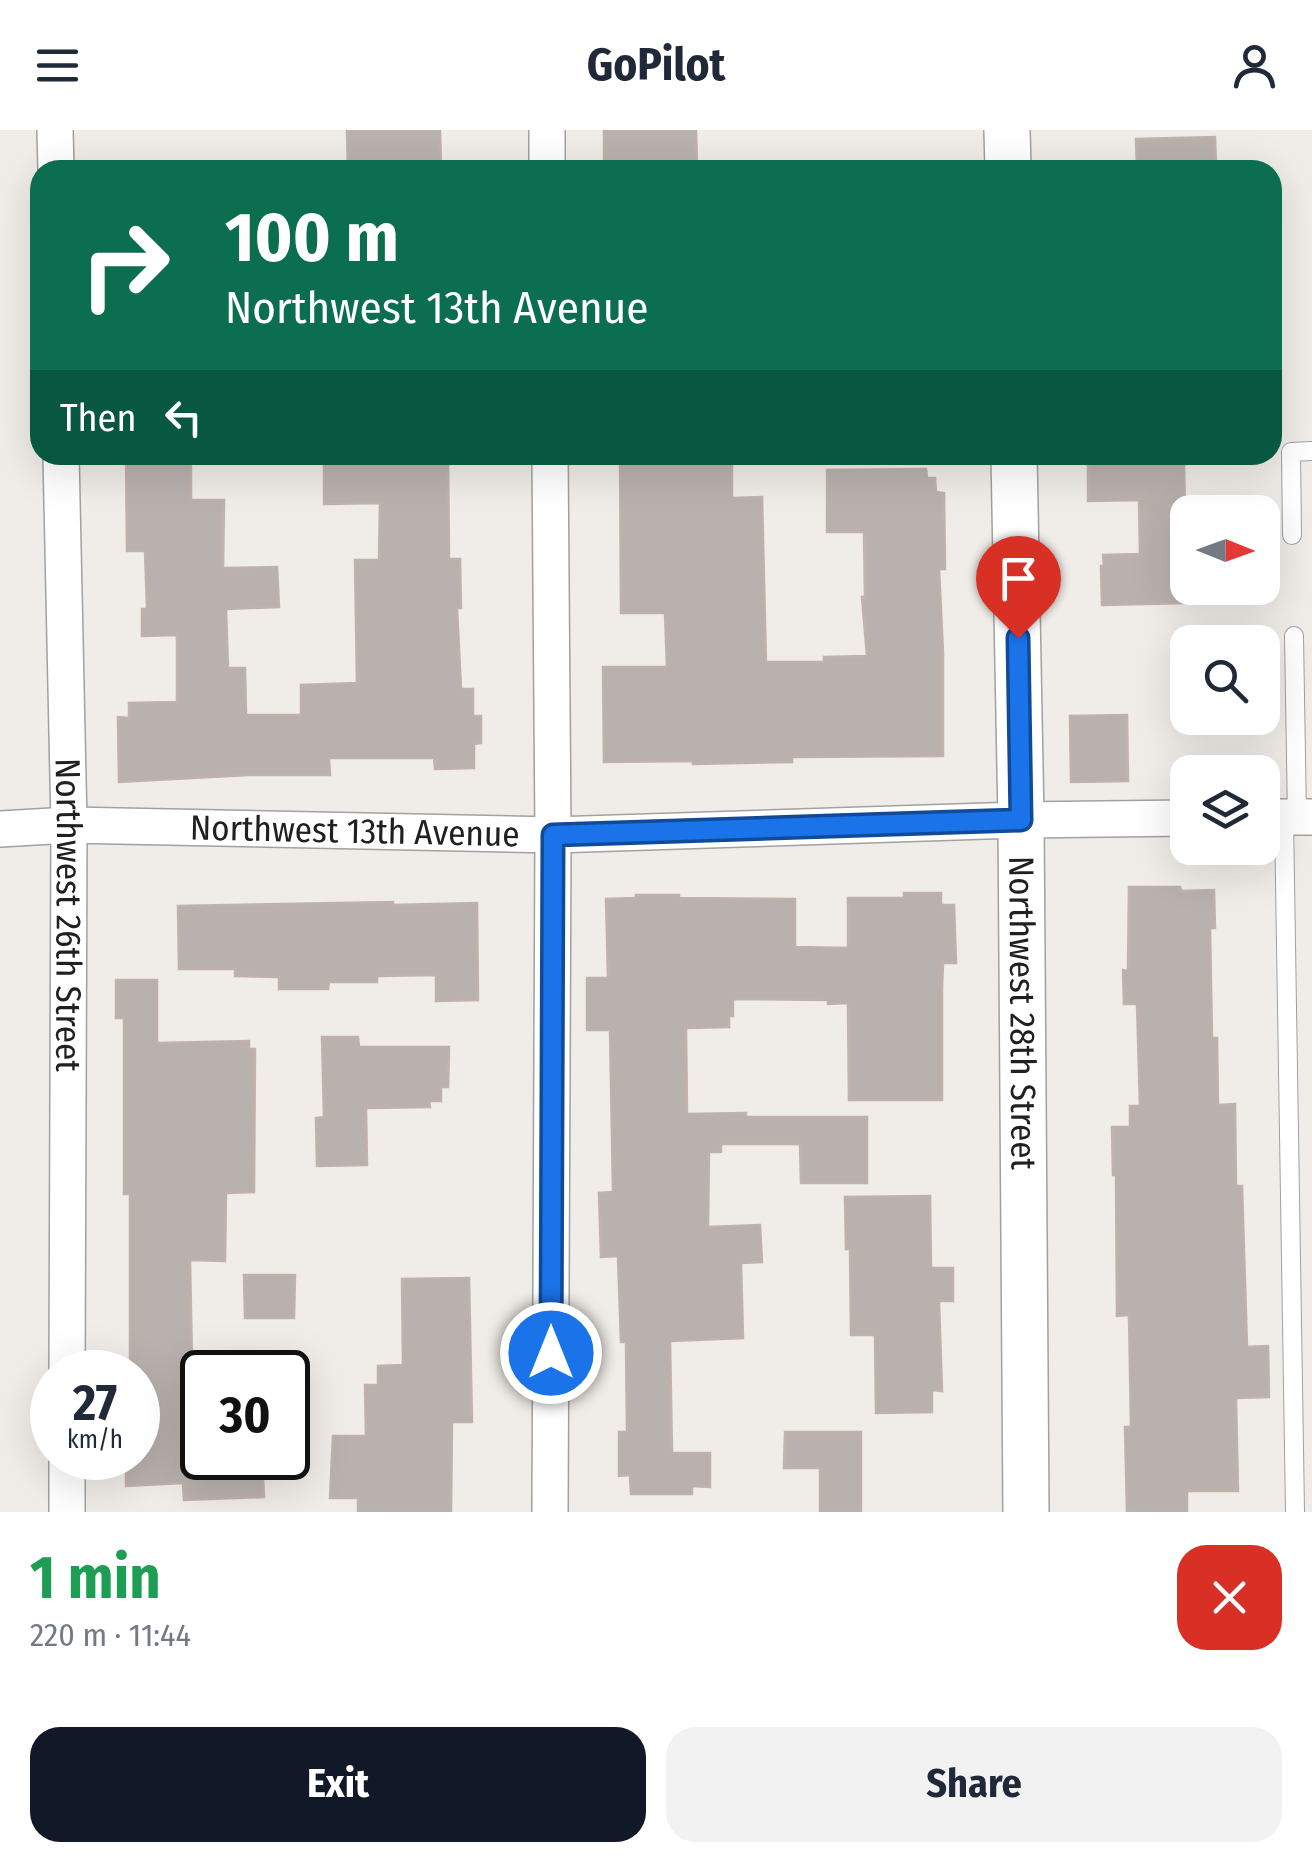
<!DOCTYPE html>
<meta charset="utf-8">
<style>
body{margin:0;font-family:"Fira Sans Condensed",sans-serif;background:#f2f2f3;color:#1f2937;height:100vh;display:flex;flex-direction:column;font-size:38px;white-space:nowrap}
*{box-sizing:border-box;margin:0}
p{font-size:32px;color:#747a83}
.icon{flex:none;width:55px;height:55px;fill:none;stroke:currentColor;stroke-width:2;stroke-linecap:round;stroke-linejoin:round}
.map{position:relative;height:1382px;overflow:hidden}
.drawer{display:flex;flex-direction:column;background:#fff;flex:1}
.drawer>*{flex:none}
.banner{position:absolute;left:30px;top:30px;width:1252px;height:305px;border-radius:30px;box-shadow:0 10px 40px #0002;background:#0b6e4f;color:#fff;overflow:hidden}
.needle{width:65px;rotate:91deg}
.buttons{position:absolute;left:1170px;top:365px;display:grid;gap:20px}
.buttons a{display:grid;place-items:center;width:110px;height:110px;border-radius:20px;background:#fff;box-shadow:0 10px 40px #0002;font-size:50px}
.speed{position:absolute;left:30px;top:1220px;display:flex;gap:20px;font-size:50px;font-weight:700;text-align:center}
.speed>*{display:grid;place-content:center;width:130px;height:130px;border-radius:50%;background:#fff;box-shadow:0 10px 40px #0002;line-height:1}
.speed small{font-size:25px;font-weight:400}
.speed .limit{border:5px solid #111;border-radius:15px;background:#fff;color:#111}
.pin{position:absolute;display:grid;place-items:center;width:85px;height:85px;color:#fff;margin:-102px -42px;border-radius:50% 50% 50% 0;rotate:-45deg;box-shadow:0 0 10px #0007}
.pin .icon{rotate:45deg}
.me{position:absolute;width:110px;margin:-55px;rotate:0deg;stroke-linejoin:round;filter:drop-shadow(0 0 8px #0008)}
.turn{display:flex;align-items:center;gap:35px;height:210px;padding:0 30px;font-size:45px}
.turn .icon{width:130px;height:130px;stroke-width:2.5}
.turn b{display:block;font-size:70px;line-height:85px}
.then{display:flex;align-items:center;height:95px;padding:0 30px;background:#0003;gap:20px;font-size:38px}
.round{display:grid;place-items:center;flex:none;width:105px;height:105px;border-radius:30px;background:#f2f2f3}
.summary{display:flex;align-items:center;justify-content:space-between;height:170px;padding:0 30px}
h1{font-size:60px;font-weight:700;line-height:75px;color:#1e9e55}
.primary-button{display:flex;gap:20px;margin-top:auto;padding:20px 30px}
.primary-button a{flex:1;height:115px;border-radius:30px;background:#111827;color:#fff;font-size:40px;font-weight:700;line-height:115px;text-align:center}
.primary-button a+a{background:#f2f2f3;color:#1f2937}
header{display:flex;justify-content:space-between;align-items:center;height:130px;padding:0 30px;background:#fff;font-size:45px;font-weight:700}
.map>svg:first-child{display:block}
.building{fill:#b9b1ad;stroke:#c0b2ab;stroke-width:2.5}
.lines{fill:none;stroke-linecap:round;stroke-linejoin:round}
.service-casing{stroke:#a1a1a1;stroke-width:20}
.minor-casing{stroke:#a1a1a1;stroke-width:38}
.tertiary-casing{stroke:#a1a1a1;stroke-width:48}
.service{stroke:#fff;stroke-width:18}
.minor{stroke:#fff;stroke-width:35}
.tertiary{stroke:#fff;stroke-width:45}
.route-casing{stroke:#114b97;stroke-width:25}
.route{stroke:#1a73e8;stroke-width:18}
.labels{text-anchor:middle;stroke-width:8;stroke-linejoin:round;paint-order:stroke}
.street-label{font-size:35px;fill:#202020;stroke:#fff}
</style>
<header><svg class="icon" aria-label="menu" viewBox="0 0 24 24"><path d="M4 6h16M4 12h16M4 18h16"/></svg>GoPilot<svg class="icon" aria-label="person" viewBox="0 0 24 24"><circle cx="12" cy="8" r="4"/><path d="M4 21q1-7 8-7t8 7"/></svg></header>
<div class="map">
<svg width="1312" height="1382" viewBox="0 0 1312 1382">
<rect width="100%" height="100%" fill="#f0ece7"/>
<!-- building -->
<g class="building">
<path d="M347 0H440L441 40H348Z"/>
<path d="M604 0H696L697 40H604Z"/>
<path d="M1215 7 1216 40H1137L1136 9Z"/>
<path d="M126 325H191V370H224L223 438 277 437 279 477 226 479 228 538H245L246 585H301V555L357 553 355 430H379L380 373 324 374V325H448L449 429H460L461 478H457L461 559H473V586H481V613L474 614V638L435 639 434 628H329L330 645H248L119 652 118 587 129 588V573L177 572V505L142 506V479H147L145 421H127Z"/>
<path d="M620 325H732V368L762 367 766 532H824V527L867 526 862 467H865L864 402H827V340L926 339 927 348H935L936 362 944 363 945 439H939L943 523V626L792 627V632L693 634V631L604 632 603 537H667L665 483H621Z"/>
<path d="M1184 333 1185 382 1188 381V473L1102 475 1101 436H1104L1103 425 1140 424 1139 370 1088 371V334Z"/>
<path d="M1127 585 1128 651 1071 652 1070 586Z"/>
<path d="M1129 757H1180L1181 761 1214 760 1215 798H1210L1212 908H1217L1218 975 1235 974 1236 1056H1242L1247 1217 1268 1216 1269 1267 1236 1268 1238 1361H1187V1382H1127L1125 1297H1131L1129 1185 1117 1186 1116 1045H1113L1112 997H1130V976H1140L1137 874H1124L1123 840 1128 841Z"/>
<path d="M904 763H941V775H954L956 833H943L942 858V970H849L848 873 828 874V870L733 869V886H729V897L686 898 687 984 746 983V987H867V1053H801L800 1014H721V1022H709L708 1097 760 1095 762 1132 741 1133 743 1208 670 1211 672 1323H710V1357L692 1356V1364H631L630 1345 619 1346V1302H627L626 1212H621L618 1126 601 1127 599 1063 613 1062 610 900H587V848H608L606 769 636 768V765H679V768L795 769V817L848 818V768H904Z"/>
<path d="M393 772V775L477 773 478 870 436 871V845L377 846V852H329L328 859H279V847L235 846V839H179L178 776Z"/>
<path d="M116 850H157V913L249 911V919H255L254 1062 226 1063 225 1131 190 1130 192 1232H202V1328H262L264 1367 184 1370 183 1353 126 1356V1328H138V1242H130V1064H124V888H116Z"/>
<path d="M322 907H358L359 917H449L448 957H441V971H429L430 977 366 978 367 1035 317 1036 316 988 324 987Z"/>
<path d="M930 1066 931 1138H953V1171H939L942 1261 932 1260V1282L876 1283 875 1205H851L850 1119H846L845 1067Z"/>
<path d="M244 1145H295L294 1188H245Z"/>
<path d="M469 1148 472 1292H452L451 1382H358V1368H330L333 1306H366L365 1255H378V1236L403 1235 402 1149Z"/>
<path d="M785 1302H861V1382H820V1338H784Z"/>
</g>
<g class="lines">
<!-- service casing -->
<g class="service-casing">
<g id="service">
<path d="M1292 405 1291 322 1312 321"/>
<path d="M1294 506 1297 687"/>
<path d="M1284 687 1295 1382"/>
</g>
</g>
<!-- minor casing -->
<g class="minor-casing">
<g id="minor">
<path d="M55 0 56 40"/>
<path d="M547 0V40"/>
<path id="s1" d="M61 325 69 695 67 1242"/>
<path d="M550 325 553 705 550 1382"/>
<path d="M1262 687H1312"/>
<path id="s2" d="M0 699 69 695 553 705 1021 690 1188 688"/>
<path d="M67 1382V1328"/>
</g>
</g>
<!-- tertiary casing -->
<g class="tertiary-casing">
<g id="tertiary">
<path d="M1007 0 1008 40"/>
<path id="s3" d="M1014 325 1021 690 1026 1382"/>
</g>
</g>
<!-- service -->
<use href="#service" class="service"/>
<!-- minor -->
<use href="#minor" class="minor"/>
<!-- tertiary -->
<use href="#tertiary" class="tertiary"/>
</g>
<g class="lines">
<!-- route casing -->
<g class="route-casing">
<path id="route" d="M551 1223 553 705 1021 690 1018 508"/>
</g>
<!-- route -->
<use href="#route" class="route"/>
</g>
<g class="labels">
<!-- street labels -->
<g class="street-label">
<text dy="12" stroke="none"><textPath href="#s2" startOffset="355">Northwest 13th Avenue</textPath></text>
<text dy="12" stroke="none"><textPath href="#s1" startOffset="460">Northwest 26th Street</textPath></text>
<text dy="12" stroke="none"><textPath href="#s3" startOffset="558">Northwest 28th Street</textPath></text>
</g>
</g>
</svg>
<div class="buttons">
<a><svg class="needle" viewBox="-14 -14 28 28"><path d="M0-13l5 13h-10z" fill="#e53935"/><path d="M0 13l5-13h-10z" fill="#747a83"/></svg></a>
<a><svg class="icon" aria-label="search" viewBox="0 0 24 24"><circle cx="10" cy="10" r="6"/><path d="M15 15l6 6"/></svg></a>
<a><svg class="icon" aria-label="layers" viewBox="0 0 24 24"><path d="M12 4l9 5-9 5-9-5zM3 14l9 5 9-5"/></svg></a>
</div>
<div class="speed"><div>27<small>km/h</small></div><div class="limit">30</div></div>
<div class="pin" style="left:1018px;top:508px;background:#d93025"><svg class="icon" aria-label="arrive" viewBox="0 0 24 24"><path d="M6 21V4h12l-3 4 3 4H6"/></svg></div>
<svg class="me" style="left:551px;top:1223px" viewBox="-20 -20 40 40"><circle r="17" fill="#1a73e8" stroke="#fff" stroke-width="3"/><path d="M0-11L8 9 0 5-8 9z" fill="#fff"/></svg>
<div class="banner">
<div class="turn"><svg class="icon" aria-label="right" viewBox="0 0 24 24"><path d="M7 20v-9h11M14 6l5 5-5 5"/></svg><div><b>100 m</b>Northwest 13th Avenue</div></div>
<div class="then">Then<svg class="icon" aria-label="left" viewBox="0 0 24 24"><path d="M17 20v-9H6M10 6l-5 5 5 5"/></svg></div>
</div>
</div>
<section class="drawer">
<div class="summary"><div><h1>1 min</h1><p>220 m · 11:44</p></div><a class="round" style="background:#d93025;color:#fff"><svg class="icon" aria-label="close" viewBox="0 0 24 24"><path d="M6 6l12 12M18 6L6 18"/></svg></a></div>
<div class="primary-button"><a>Exit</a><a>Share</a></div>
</section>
